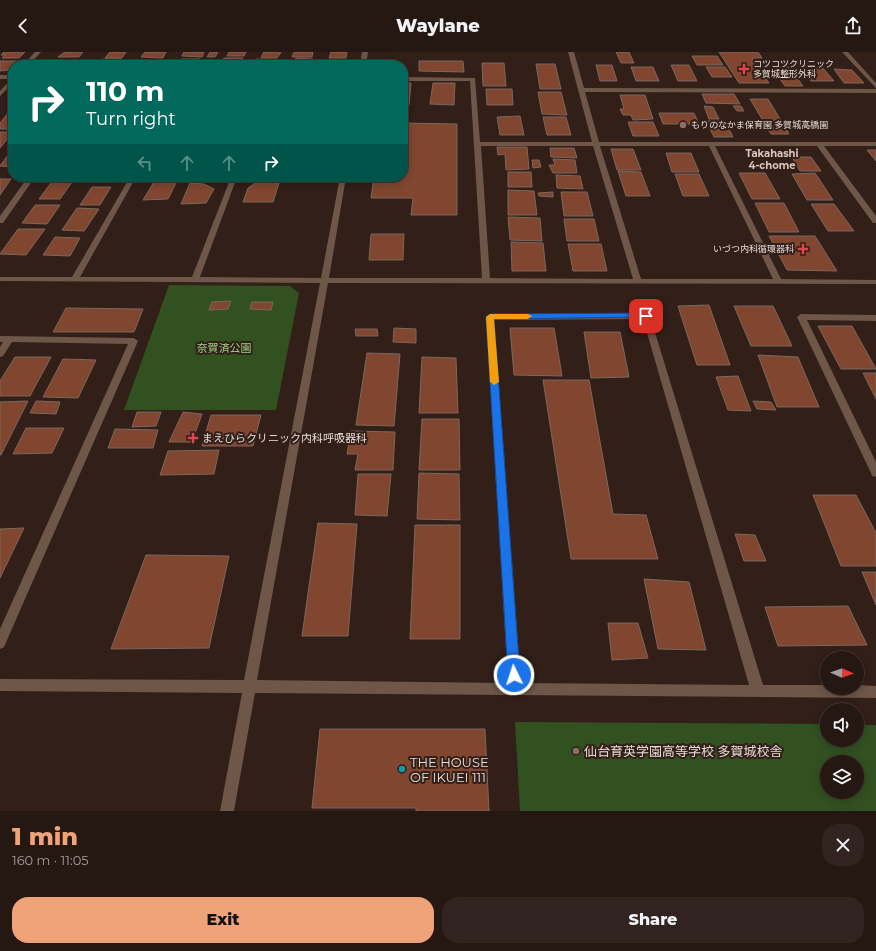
<!DOCTYPE html>
<meta charset="utf-8">
<style>
body{margin:0;font-family:Montserrat,"Noto Sans JP",sans-serif;background:#312420;color:#f1f3f6;height:100vh;display:flex;flex-direction:column;font-size:15px;white-space:nowrap}
*{box-sizing:border-box;margin:0}
p{font-size:13px;color:#a39f9f}
.icon{flex:none;width:22px;height:22px;fill:none;stroke:currentColor;stroke-width:2;stroke-linecap:round;stroke-linejoin:round}
.map{position:relative;height:759px;overflow:hidden}
.details{display:flex;flex-direction:column;background:#251712;flex:1}
.details>*{flex:none}
.guide{position:absolute;left:8px;top:8px;width:400px;height:122px;border-radius:16px;box-shadow:0 2px 10px #0003,0 0 0 1px #423632;background:#00695c;color:#fff;overflow:hidden}
.needle{width:26px;rotate:92deg}
.fabs{position:absolute;left:820px;top:599px;display:grid;gap:8px}
.fabs a{display:grid;place-items:center;width:44px;height:44px;border-radius:50%;background:#251712;box-shadow:0 2px 10px #0003,0 0 0 1px #423632;font-size:20px}
.pin{position:absolute;display:grid;place-items:center;width:34px;height:34px;color:#fff;margin:-17px;border-radius:8px;box-shadow:0 2px 6px #0006}
.me{position:absolute;width:44px;margin:-22px;rotate:356deg;stroke-linejoin:round;filter:drop-shadow(0 0 3px #0008)}
.turn{display:flex;align-items:center;gap:14px;height:84px;padding:0 12px;font-size:18px}
.turn .icon{width:52px;height:52px;stroke-width:2.5}
.turn b{display:block;font-size:28px;line-height:34px}
.lanes{display:flex;align-items:center;height:38px;padding:0 12px;background:#0003;justify-content:center;gap:20px;direction:ltr}
.lanes .off{opacity:.35}
.round{display:grid;place-items:center;flex:none;width:42px;height:42px;border-radius:16px;background:#312420}
.headline{display:flex;align-items:center;justify-content:space-between;height:68px;padding:0 12px}
h1{font-size:24px;font-weight:800;line-height:30px;color:#f0a279}
.button{display:flex;gap:8px;margin-top:auto;padding:8px 12px}
.button a{flex:1;height:46px;border-radius:16px;background:#f0a279;color:#111;font-size:16px;font-weight:800;line-height:46px;text-align:center}
.button a+a{background:#312420;color:#f1f3f6}
header{display:flex;justify-content:space-between;align-items:center;height:52px;padding:0 12px;background:#251712;font-size:18px;font-weight:800}
.map>svg:first-child{display:block}
.green{fill:#315121;fill-rule:evenodd}
.building{fill:#80462f;stroke:#7d675e}
.lines{fill:none;stroke-linecap:round;stroke-linejoin:round}
.minor{fill:#6e5648;fill-rule:evenodd}
.route{fill:#1a73e8;stroke:#114b97}
.slow{fill:#f59e0b}
.health-dot{fill:#e0444e;stroke:#311f18;stroke-width:1.5}
.education-dot{fill:#8d6e63;stroke:#311f18;stroke-width:1.5}
.culture-dot{fill:#0f9aa8;stroke:#311f18;stroke-width:1.5}
.labels{text-anchor:middle;stroke-width:4;stroke-linejoin:round;paint-order:stroke}
.far-poi-label{font-size:9px;fill:#e9dcd7;stroke:#311f18;text-anchor:start}
.far-neighbourhood-label{font-size:10px;font-weight:bold;fill:#dfc6bc;stroke:#311f18}
.park-label{font-size:11px;fill:#9dd286;stroke:#311f18}
.poi-label{font-size:11px;fill:#e9dcd7;stroke:#311f18;text-anchor:start}
.near-poi-label{font-size:13px;fill:#e9dcd7;stroke:#311f18;text-anchor:start}
</style>
<header><svg class="icon" aria-label="back" viewBox="0 0 24 24"><path d="M15 5l-7 7 7 7"/></svg>Waylane<svg class="icon" aria-label="share" viewBox="0 0 24 24"><path d="M12 15V3M7 8l5-5 5 5M5 13v7h14v-7"/></svg></header>
<div class="map">
<svg width="876" height="759" viewBox="0 0 876 759">
<rect width="100%" height="100%" fill="#311f18"/>
<!-- green -->
<g class="green">
<path d="M169 233 290 234 299 241 276 358H124Z"/>
<path d="M515 670 827 672V688H857V673H876V759H520ZM827 710H857V740H827Z"/>
</g>
<!-- building -->
<g class="building">
<path d="M4 0H25L19 6H2L5 3H1Z"/>
<path d="M83 0 79 5H58L65 0Z"/>
<path d="M110 0H126L122 6H105Z"/>
<path d="M145 0H166L163 6 141 5Z"/>
<path d="M184 0H204L202 5 182 4Z"/>
<path d="M210 0H218L215 5H207Z"/>
<path d="M229 0H246L244 4H227Z"/>
<path d="M264 0H281L277 6H261Z"/>
<path d="M294 0H313L312 5H292Z"/>
<path d="M331 0H347L346 6H329Z"/>
<path d="M616 0H629L634 11H621Z"/>
<path d="M719 0H758L762 6H752L769 31H739Z"/>
<path d="M692 4H717L723 13H697Z"/>
<path d="M224 6H243L240 13H220Z"/>
<path d="M296 6 313 7 311 13H293Z"/>
<path d="M103 7H121L117 13H98Z"/>
<path d="M181 7H200L196 13H177Z"/>
<path d="M256 7 276 8 275 13H252Z"/>
<path d="M142 8H162L159 13H139Z"/>
<path d="M329 8H346V13H328Z"/>
<path d="M0 9H17L8 18 0 19Z"/>
<path d="M419 9H463L464 20 419 19Z"/>
<path d="M482 11H504L506 34H483Z"/>
<path d="M536 12H555L561 37H540Z"/>
<path d="M596 13H612L617 29H600Z"/>
<path d="M671 13H689L697 29H678Z"/>
<path d="M631 15H653L659 29H636Z"/>
<path d="M706 15H725L732 25H712Z"/>
<path d="M777 15H791L793 18H780Z"/>
<path d="M801 15H822L834 29H811Z"/>
<path d="M834 17 852 18 864 31H844Z"/>
<path d="M775 18H792L797 25H780Z"/>
<path d="M779 26H797L803 34H785Z"/>
<path d="M403 31H411L409 53H403Z"/>
<path d="M433 31H455L454 53 430 52Z"/>
<path d="M486 37H512L513 53H487Z"/>
<path d="M538 40H561L567 63 542 62Z"/>
<path d="M702 42H734L740 52 706 51Z"/>
<path d="M620 43H645L653 67 633 68 631 63H623L620 57H624Z"/>
<path d="M750 47H768L789 82H771Z"/>
<path d="M704 54 713 55 719 67H709Z"/>
<path d="M733 54H741L744 59H737Z"/>
<path d="M9 60H13V77H0V71Z"/>
<path d="M659 61H694L699 72H663Z"/>
<path d="M520 64 524 83H500L497 65Z"/>
<path d="M543 65H566L571 83H547Z"/>
<path d="M706 69H725L733 85H714Z"/>
<path d="M628 70H653L659 84H633Z"/>
<path d="M403 71 457 72V163H411L413 146H371L374 125H403Z"/>
<path d="M0 80H13L0 96Z"/>
<path d="M497 95H527L529 117 506 118 505 102 498 103Z"/>
<path d="M550 96H574L577 106 551 105Z"/>
<path d="M611 97H633L641 118H617Z"/>
<path d="M867 98H876V109Z"/>
<path d="M10 100H13V115L0 114Z"/>
<path d="M666 101H691L699 120H672Z"/>
<path d="M792 105H811L821 119H800Z"/>
<path d="M553 107 575 108 577 121H553L549 113H555Z"/>
<path d="M532 108H539L541 115 533 116Z"/>
<path d="M618 119 641 120 650 144H626Z"/>
<path d="M508 120H531L532 135H508Z"/>
<path d="M739 121H765L780 147H752Z"/>
<path d="M815 121 833 148H807L792 122Z"/>
<path d="M675 122H699L709 144H683Z"/>
<path d="M556 123 580 124 583 137 557 136Z"/>
<path d="M157 125H179L168 147 143 148Z"/>
<path d="M196 125H220L218 129H194Z"/>
<path d="M0 127H11L0 143Z"/>
<path d="M54 127H74L60 147H39Z"/>
<path d="M257 130 279 131 273 150H243L248 136Z"/>
<path d="M190 131 204 132 214 137 206 151 181 152Z"/>
<path d="M92 135H111L100 153H80Z"/>
<path d="M508 138 534 139 537 163H508Z"/>
<path d="M553 140V145L539 144 538 141Z"/>
<path d="M561 140H587L593 164H564Z"/>
<path d="M755 151H784L799 180H769Z"/>
<path d="M811 152H834L854 179H828Z"/>
<path d="M35 153H60L47 172 22 171Z"/>
<path d="M77 156 99 157 84 179 62 178Z"/>
<path d="M508 165 540 166 542 189 510 188Z"/>
<path d="M564 167H594L599 189H567Z"/>
<path d="M18 177H45L26 203 0 202Z"/>
<path d="M371 182H404L403 208H369Z"/>
<path d="M769 184H815L837 219 787 218Z"/>
<path d="M55 185 80 186 70 204 43 203Z"/>
<path d="M511 190 543 191 546 219H512Z"/>
<path d="M568 192H601L607 219H573Z"/>
<path d="M231 249 228 257 209 258 212 250Z"/>
<path d="M252 250H273L271 258 250 257Z"/>
<path d="M709 253 730 313H697L678 254Z"/>
<path d="M734 254H773L792 294H751Z"/>
<path d="M66 256 143 257 134 280H53Z"/>
<path d="M818 274H852L876 317H841Z"/>
<path d="M394 276 416 277V291L393 290Z"/>
<path d="M510 276H554L562 324 514 323Z"/>
<path d="M355 277H377L378 284H356Z"/>
<path d="M584 280H620L629 325 591 326Z"/>
<path d="M367 301 400 302 394 374 356 373Z"/>
<path d="M758 303 798 305 819 355H777Z"/>
<path d="M15 305H51L30 344H0V329Z"/>
<path d="M422 305 456 306 458 361H419Z"/>
<path d="M63 307 96 308 78 346 43 345Z"/>
<path d="M863 321H876V347Z"/>
<path d="M738 324 751 359 728 358 716 325Z"/>
<path d="M543 328H589L613 462 646 463 658 507H571Z"/>
<path d="M28 349 1 403H0V350Z"/>
<path d="M36 349 60 350 56 362 30 361Z"/>
<path d="M753 349 771 350 776 358 757 357Z"/>
<path d="M137 360H161L156 374 132 375Z"/>
<path d="M183 360 202 362 192 390H169Z"/>
<path d="M211 363H261L253 394H202Z"/>
<path d="M422 367H459L460 418H419Z"/>
<path d="M26 376H64L52 401 13 402Z"/>
<path d="M115 377 158 378 153 396H108Z"/>
<path d="M351 379 395 380 393 418H355L358 402H347Z"/>
<path d="M219 398 214 422 160 423 168 399Z"/>
<path d="M419 421 459 422 460 468 417 467Z"/>
<path d="M358 422H391L387 464 355 463Z"/>
<path d="M813 443H856L876 481V514H841Z"/>
<path d="M318 471 357 472 348 584H302Z"/>
<path d="M415 473H460V587H410Z"/>
<path d="M24 476 0 526V477Z"/>
<path d="M735 482 755 483 766 509H744Z"/>
<path d="M146 503 229 504 209 596 111 597Z"/>
<path d="M862 520H876V553Z"/>
<path d="M644 527 689 530 706 598 658 597Z"/>
<path d="M848 554 867 593 778 594 765 555Z"/>
<path d="M608 571H638L648 606 612 608Z"/>
<path d="M320 677H485L489 759H416V756H312Z"/>
</g>
<g class="lines">
<!-- minor -->
<g class="minor">
<path d="M35 0H41L29 13H23Z"/>
<path d="M362 0H368L366 13H360Z"/>
<path d="M568 0H574L584 36 876 37V41L585 40 599 90H876V94H824L876 164V171H873L817 94H715L781 227 876 228V232L328 231 257 628 508 631 486 265 490 262 646 261 650 264 763 633H827V636H857V633L876 634V646L255 641 234 759H220L242 641 0 639V627L244 628 320 231 0 229V225H72L130 125H136L80 225H192L231 125H237L200 225 321 226 340 125H346L329 226H482L470 29H403V25L475 26 480 90H592ZM481 94H593L633 227 490 226ZM600 94H709L773 227H641ZM643 267 749 633 521 631 494 268Z"/>
<path d="M842 0H848L876 31V36Z"/>
<path d="M0 23H13V31L0 44V39L11 27H0Z"/>
<path d="M28 125H35L3 171H0V164Z"/>
<path d="M801 262 876 263V269L807 268 876 410V425L872 424 871 421 797 265Z"/>
<path d="M0 284 134 286 138 289 4 595 0 597V577L128 292 12 290 3 304 0 305V295L3 290H0Z"/>
</g>
</g>
<!-- route -->
<path class="route" d="M646 261 650 264 649 265 494 267 520 623 518 627 514 628 510 627 508 623 486 265 490 262Z"/>
<!-- slow -->
<path class="slow" d="M490 262H528L532 264 528 267H494L499 330 494 333 490 330 486 265Z"/>
<!-- markers -->
<g class="health-dot">
<path d="M742 11h4v4h4v4h-4v4h-4v-4h-4v-4h4z"/>
<path d="M801 191h4v4h4v4h-4v4h-4v-4h-4v-4h4z"/>
<path d="M191 380h4v4h4v4h-4v4h-4v-4h-4v-4h4z"/>
</g>
<g class="education-dot">
<circle cx="683" cy="73" r="4"/>
<circle cx="576" cy="699" r="4"/>
</g>
<circle class="culture-dot" cx="402" cy="717" r="4"/>
<g class="labels">
<!-- far-poi labels -->
<g class="far-poi-label">
<text x="753" y="15">コツコツクリニック<tspan x="753" dy="10">多賀城整形外科</tspan></text>
<text x="691" y="76">もりのなかま保育園 多賀城高橋園</text>
<text x="794" y="200" text-anchor="end">いづつ内科循環器科</text>
</g>
<!-- far-neighbourhood labels -->
<g class="far-neighbourhood-label">
<text x="772" y="105">Takahashi<tspan x="772" dy="12">4-chome</tspan></text>
</g>
<!-- park labels -->
<g class="park-label">
<text x="224" y="300">奈賀済公園</text>
</g>
<!-- poi labels -->
<g class="poi-label">
<text x="202" y="390">まえひらクリニック内科呼吸器科</text>
</g>
<!-- near-poi labels -->
<g class="near-poi-label">
<text x="584" y="704">仙台育英学園高等学校 多賀城校舎</text>
<text x="410" y="715">THE HOUSE<tspan x="410" dy="15">OF IKUEI 111</tspan></text>
</g>
</g>
</svg>
<div class="fabs">
<a><svg class="needle" viewBox="-14 -14 28 28"><path d="M0-13l5 13h-10z" fill="#e53935"/><path d="M0 13l5-13h-10z" fill="#a39f9f"/></svg></a>
<a><svg class="icon" aria-label="sound" viewBox="0 0 24 24"><path d="M4 9h4l5-4v14l-5-4H4zM17 9q2 3 0 6"/></svg></a>
<a><svg class="icon" aria-label="layers" viewBox="0 0 24 24"><path d="M12 4l9 5-9 5-9-5zM3 14l9 5 9-5"/></svg></a>
</div>
<div class="pin" style="left:646px;top:264px;background:#d93025"><svg class="icon" aria-label="arrive" viewBox="0 0 24 24"><path d="M6 21V4h12l-3 4 3 4H6"/></svg></div>
<svg class="me" style="left:514px;top:623px" viewBox="-20 -20 40 40"><circle r="17" fill="#1a73e8" stroke="#fff" stroke-width="3"/><path d="M0-11L8 9 0 5-8 9z" fill="#fff"/></svg>
<div class="guide">
<div class="turn"><svg class="icon" aria-label="right" viewBox="0 0 24 24"><path d="M7 20v-9h11M14 6l5 5-5 5"/></svg><div><b>110 m</b>Turn right</div></div>
<div class="lanes"><svg class="icon off" aria-label="left" viewBox="0 0 24 24"><path d="M17 20v-9H6M10 6l-5 5 5 5"/></svg><svg class="icon off" aria-label="ahead" viewBox="0 0 24 24"><path d="M12 20V5M6 11l6-6 6 6"/></svg><svg class="icon off" aria-label="ahead" viewBox="0 0 24 24"><path d="M12 20V5M6 11l6-6 6 6"/></svg><svg class="icon" aria-label="right" viewBox="0 0 24 24"><path d="M7 20v-9h11M14 6l5 5-5 5"/></svg></div>
</div>
</div>
<section class="details">
<div class="headline"><div><h1>1 min</h1><p>160 m · 11:05</p></div><a class="round"><svg class="icon" aria-label="close" viewBox="0 0 24 24"><path d="M6 6l12 12M18 6L6 18"/></svg></a></div>
<div class="button"><a>Exit</a><a>Share</a></div>
</section>
